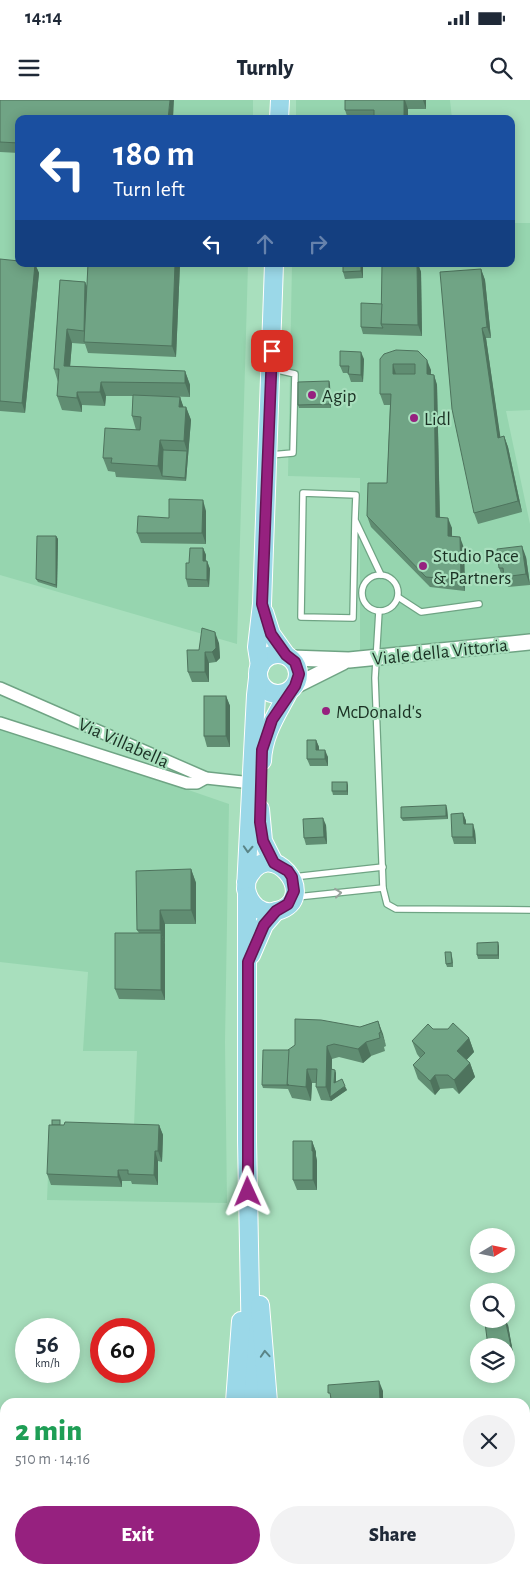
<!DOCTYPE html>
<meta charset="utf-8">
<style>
body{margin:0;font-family:"Alegreya Sans",sans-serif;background:#f2f2f3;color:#1f2937;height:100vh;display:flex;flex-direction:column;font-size:19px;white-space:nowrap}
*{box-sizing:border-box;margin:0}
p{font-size:16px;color:#747a83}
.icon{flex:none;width:28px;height:28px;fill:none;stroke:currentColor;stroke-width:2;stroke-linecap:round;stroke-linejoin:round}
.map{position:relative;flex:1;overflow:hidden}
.side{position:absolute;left:0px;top:1298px;width:530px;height:176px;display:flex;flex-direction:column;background:#fff;border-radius:15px 15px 0 0;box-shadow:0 2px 12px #0003}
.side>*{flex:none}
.guide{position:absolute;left:15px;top:15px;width:500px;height:152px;border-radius:10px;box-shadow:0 2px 12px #0003;background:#1a4fa0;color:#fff;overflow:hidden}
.needle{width:32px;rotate:80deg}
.fabs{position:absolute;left:470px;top:1128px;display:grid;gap:10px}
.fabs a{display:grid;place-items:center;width:45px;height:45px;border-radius:50%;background:#fff;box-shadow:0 2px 12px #0003;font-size:25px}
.speed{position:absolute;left:15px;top:1218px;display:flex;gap:10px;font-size:25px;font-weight:700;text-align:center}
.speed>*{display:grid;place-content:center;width:65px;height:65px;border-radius:50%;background:#fff;box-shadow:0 2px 12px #0003;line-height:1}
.speed small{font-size:12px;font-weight:400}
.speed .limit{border:8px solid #d22;background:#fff;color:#111}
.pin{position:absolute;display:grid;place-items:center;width:42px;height:42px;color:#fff;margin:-21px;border-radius:10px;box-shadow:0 2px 8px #0006}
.me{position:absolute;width:55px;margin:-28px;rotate:359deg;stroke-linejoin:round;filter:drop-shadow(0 0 4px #0008)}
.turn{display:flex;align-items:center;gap:18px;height:105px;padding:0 15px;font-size:22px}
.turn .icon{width:65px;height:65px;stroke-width:2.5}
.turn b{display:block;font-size:35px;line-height:42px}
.lanes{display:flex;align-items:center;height:48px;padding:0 15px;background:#0003;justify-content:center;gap:25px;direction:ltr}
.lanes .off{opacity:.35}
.round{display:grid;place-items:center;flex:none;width:52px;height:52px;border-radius:26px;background:#f2f2f3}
.summary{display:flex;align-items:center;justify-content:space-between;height:85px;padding:0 15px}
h1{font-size:30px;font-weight:800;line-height:38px;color:#1e9e55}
.primary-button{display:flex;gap:10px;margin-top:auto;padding:10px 15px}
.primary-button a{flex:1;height:58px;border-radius:30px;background:#96217f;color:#fff;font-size:20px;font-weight:800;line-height:58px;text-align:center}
.primary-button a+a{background:#f2f2f3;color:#1f2937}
.status{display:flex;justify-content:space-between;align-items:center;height:35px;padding:0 25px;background:#fff;direction:ltr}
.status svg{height:14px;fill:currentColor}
header{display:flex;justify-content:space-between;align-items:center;height:65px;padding:0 15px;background:#fff;font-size:22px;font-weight:800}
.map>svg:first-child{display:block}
.built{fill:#96d5af}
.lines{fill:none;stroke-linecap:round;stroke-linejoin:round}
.stream{stroke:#9ea7e7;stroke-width:4}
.lane-casing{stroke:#6fa484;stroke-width:8}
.street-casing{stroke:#6fa484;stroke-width:14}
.secondary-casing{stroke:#6fa484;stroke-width:18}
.primary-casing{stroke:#fff;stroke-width:20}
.lane{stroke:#fff;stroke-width:5.5}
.street{stroke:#fff;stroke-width:11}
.secondary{stroke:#fff;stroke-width:15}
.primary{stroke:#9bd8e8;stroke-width:18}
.wall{fill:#608d72}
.shaded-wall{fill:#4e735d}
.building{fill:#70a485;stroke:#4e735d;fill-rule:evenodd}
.oneway{stroke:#5a8486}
.oneway2{stroke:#98a29c}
.route-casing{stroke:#621553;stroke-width:12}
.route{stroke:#96217f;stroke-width:9}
.poi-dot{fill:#96217f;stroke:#a8dfbd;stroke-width:2}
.labels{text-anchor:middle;stroke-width:4.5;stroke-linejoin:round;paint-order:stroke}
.poi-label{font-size:19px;fill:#1a3023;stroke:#a8dfbd;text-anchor:start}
.street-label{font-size:19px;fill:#1a3023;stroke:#a8dfbd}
</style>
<div class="status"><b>14:14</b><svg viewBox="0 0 49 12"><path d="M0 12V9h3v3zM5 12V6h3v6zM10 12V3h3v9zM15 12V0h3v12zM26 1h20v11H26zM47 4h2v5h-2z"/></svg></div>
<header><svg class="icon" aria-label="menu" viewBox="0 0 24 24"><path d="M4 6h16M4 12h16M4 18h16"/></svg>Turnly<svg class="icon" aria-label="search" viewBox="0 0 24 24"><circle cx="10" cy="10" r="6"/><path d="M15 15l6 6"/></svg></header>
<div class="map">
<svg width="530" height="1473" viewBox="0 0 530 1473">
<rect width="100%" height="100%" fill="#a8dfbd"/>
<!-- built -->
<g class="built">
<path d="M0 0H253V19H19V164H248L237 544 0 475Z"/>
<path d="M296 0H450L452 19H296Z"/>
<path d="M511 123H530V310L506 311 530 424V533L360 550V378L288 376 292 164H511Z"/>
<path d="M0 625 229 704 225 942 227 1103 47 1100 50 1025 134 1026 137 951H83L88 872 0 862Z"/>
</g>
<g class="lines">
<!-- stream -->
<g class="stream">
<path d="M0 1451 5 1452"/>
<path d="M205 1469 208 1473"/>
</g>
<!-- lane casing -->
<g class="lane-casing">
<g id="lane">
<path d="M270 355 293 353 295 274 273 269"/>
<path d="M355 420 353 518 301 517 303 393 356 395 355 420 381 475"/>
<circle cx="380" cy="493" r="18"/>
<path d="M398 497 421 512 479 504"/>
<path d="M379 511 375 578 383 788 387 804 396 809 530 810"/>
<path d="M293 777 383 767"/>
<path d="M297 797 383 788"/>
<path d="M227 1469V1473"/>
</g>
</g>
<!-- street casing -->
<g class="street-casing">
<g id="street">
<path d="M0 588 206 678 252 683"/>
<path d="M0 623 187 683H197L206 678"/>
</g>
</g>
<!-- secondary casing -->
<g class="secondary-casing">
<g id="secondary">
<path d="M291 558 349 560 530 542"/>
<path d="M295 586 343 562"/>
</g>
</g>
<!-- primary casing -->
<g class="primary-casing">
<g id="primary">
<path d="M279 19 280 0"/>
<path d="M264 512 271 534 286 555"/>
<circle cx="278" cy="574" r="20"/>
<path d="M260 566 257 547 262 504 274 164"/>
<path d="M262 661C263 634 277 614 289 591"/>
<path d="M260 709 263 741 274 763"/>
<path d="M246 782C268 729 323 799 277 811 261 816 249 804 246 789L256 595 258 578"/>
<path d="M247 796V1041L252 1302"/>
<path d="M251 855 264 825 276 811"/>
<path d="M260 1205 268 1302"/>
<path d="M235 1302 241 1221"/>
<path d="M236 1469V1473"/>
<path d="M255 1469V1473"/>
<path d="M271 1469V1473"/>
</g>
</g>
<!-- lane -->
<use href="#lane" class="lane"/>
<!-- street -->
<use href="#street" class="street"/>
<!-- secondary -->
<use href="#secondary" class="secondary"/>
<!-- primary -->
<use href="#primary" class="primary"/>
</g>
<!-- wall -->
<g class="wall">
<path d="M0 0 19 19V53L0 52Z"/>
<path d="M345 0H426V9H408V19H348L345 10Z"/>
<path d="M0 159 19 164H35L39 173 25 313 0 311Z"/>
<path d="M88 164H180L176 257 88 253 85 244 72 243 70 266 185 271 190 285V297L158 296 180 297 183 307H186L191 320 186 381 116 377 115 372 108 371 103 358 136 330 132 316 133 296H106L105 306 82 305V312L62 310 57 296 58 282 54 269 60 180 85 182 87 186Z"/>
<path d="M343 164H363V178L345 179 343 172Z"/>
<path d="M382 164H418L421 172 422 236 363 234 361 227 382 204Z"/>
<path d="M481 169 485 180 491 238H486L500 337 504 336 508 347 522 412 478 424 474 413Z"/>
<path d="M396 250 431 270V274L434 275 437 285 440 417 452 428V437L464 448 465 491 430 487 371 427 367 416 387 383 390 305H384L380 294Z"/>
<path d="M364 259 363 282H351L348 273H343L340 266Z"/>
<path d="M329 281 330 285 331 308H299L298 305Z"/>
<path d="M206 411V444L141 443 137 433 169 418Z"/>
<path d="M56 436 58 439 57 488 38 482 36 479Z"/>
<path d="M203 448 206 455V461H207L210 469 209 487H188L186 479 189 463Z"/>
<path d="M526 457 530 485 508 487 505 478 503 479 499 468Z"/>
<path d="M219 543 220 558 216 562 209 563V582H192L188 572 199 550Z"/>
<path d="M226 596 230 606V647H207L204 636Z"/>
<path d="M316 640 319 647V650L328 657V666H310L307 659Z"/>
<path d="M347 682 348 686V695H333L332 691Z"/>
<path d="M447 708 448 719 403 721 401 718Z"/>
<path d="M463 713 466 721V724L475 731 476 744H454L452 737Z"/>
<path d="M326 725 327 744 306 745 304 738Z"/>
<path d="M191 769 196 783V824H165V900L119 899 115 889 139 833 137 830Z"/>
<path d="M499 846V859H478L477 855Z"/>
<path d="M452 856 453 867H447L446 864Z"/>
<path d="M378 921 386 946 384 947 385 951 371 956 363 963 339 957 332 959V970L336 973V982L347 990 331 1001 321 1000 316 987V983H312L311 1001 292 998 288 989 263 988 262 985 289 950 295 945 360 927Z"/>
<path d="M433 929 469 938 474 952 466 960 470 963 475 977 459 994 453 988 440 989 435 995 418 979 413 965 420 958 417 954 412 941Z"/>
<path d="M62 1024V1025H159L163 1035 162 1062 158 1061V1085L132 1084 131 1081H122V1087L51 1085 47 1074Z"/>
<path d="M312 1041 316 1052V1056L317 1061V1090H297L293 1080Z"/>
<path d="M508 1225 513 1253 506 1254V1246Z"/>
<path d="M333 1469H356V1473H335Z"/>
</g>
<!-- shaded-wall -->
<g class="shaded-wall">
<path d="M170 0H174L173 19H168Z"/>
<path d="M404 0H405L408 9V19H404Z"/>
<path d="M423 0H426V9Z"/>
<path d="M35 164 39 173 25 313 22 303Z"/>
<path d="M175 164H180L176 257 172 246Z"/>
<path d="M361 164H363V178L361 171Z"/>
<path d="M417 164H418L421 172 422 236 418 225Z"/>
<path d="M481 169 485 180 491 238 487 227Z"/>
<path d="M85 182 90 196 88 243 84 231Z"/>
<path d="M482 228 486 238 502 348 498 338Z"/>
<path d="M67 229 72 243 69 280 64 266Z"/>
<path d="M361 252 364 259 363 282 361 275Z"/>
<path d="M427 260 431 270 430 285 427 274Z"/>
<path d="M393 264 396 274H393Z"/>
<path d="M185 271 190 285V297L185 283Z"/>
<path d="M434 275 437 285 440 427 436 417Z"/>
<path d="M329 281 330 285 331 308 329 304Z"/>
<path d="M101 282 106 296 105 306 100 292Z"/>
<path d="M77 292 82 305V312L77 298Z"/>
<path d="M180 297 185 311 179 307Z"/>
<path d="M186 307 191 320 186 381 185 378 187 351 184 341Z"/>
<path d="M504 336 508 347 522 412 518 401Z"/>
<path d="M160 340 165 353 162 376 158 366Z"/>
<path d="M203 400 206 411V444L202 433Z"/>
<path d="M448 418 452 428V447L448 436Z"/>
<path d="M56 436 58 439 57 488 56 485Z"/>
<path d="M460 437 464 448 465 491 461 480Z"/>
<path d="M522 446 526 457 530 485 526 474Z"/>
<path d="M203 448 206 455 205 468 203 461Z"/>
<path d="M207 461 210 469 209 487 207 480Z"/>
<path d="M215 532 219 543 220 558 216 562 212 552Z"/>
<path d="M205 552 209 563V582L205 572Z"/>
<path d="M226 596 230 606V647L226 636Z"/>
<path d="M316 640 319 647V657L316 650Z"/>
<path d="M325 650 328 657V666L325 659Z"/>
<path d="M347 682 348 686V695L347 691Z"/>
<path d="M446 705 447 708 448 719 446 716Z"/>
<path d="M463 713 466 721V731L464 724Z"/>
<path d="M323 718 326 725 327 744 324 737Z"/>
<path d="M473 724 475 731 476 744 473 737Z"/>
<path d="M191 769 196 783V824L191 810Z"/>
<path d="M160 810 165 824V844L160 830Z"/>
<path d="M161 833 165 844V900L161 890Z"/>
<path d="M498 842 499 846V859L498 855Z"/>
<path d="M451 852 452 856 453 867 452 863Z"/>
<path d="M378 921 383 934 386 946 381 932Z"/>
<path d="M469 938 474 952 462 965 457 951Z"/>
<path d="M366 942 371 956 363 963 358 949Z"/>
<path d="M327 946 332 959 331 996 345 986 347 990 331 1001 326 987Z"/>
<path d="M470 963 475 977 459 994 454 980Z"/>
<path d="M307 969 312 983 311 1001 306 987Z"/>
<path d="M335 970 336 973V986L334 983Z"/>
<path d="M435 975 440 989 435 995 430 981Z"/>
<path d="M159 1025 163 1035 162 1062 158 1051Z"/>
<path d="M312 1041 316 1052V1056L317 1061V1090L313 1080Z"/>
<path d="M155 1051 158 1061V1085L154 1075Z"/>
<path d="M118 1070 122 1081V1087L118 1077Z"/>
<path d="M505 1219 508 1225 513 1253 511 1246Z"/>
<path d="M379 1281 383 1291V1302H380Z"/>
</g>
<!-- building -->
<g class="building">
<path d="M0 0H170L168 19H19V43L0 42Z"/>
<path d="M345 0H404V19H374V10H345Z"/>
<path d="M0 159 19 161V164H35L22 303 0 301Z"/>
<path d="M88 164H175L172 246 84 242Z"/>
<path d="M343 164H361V171L343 172Z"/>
<path d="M382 164H417L418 225 381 224Z"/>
<path d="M481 169 487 227 482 228 498 338 504 336 518 401 474 413 452 309 440 172Z"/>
<path d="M60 180 85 182 84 231 67 229 64 266 185 271V283L101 282 100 292H77V298L57 296 59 269H54Z"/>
<path d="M361 203 382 204 381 224 383 228 361 227Z"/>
<path d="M396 250 418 251 427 260V274L434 275 436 417 448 418V436L460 437 461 480 426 477 367 416 368 383H387L391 294H380V259L384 254ZM393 264H415V274H393Z"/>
<path d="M340 251 361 252V275L348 274 349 266H340Z"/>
<path d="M329 281V304L298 305V282Z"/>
<path d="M133 295 180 297 179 307H186L184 341 160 340 158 366 111 363 112 358H103L105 328 140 330 141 317 132 316Z"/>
<path d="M163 350 187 351 185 378 162 376Z"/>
<path d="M169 399 203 400 202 433H137L138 416 169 418Z"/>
<path d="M37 436H56V485L36 479Z"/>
<path d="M522 446 526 474 504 477 503 468H499L497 449Z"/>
<path d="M190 448H203V461H207V480L186 479V463H189Z"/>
<path d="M202 528 215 532 216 548 212 552H205V572H188L187 550H199Z"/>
<rect x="204" y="596" width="22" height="40"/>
<path d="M307 640H316V650H325V659H307Z"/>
<rect x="332" y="682" width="15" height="9"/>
<path d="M446 705V716L401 718V707Z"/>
<path d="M463 713 464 724H473V737H452L451 714Z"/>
<path d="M323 718 324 737 304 738 303 719Z"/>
<path d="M191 769V810H160V830H137L136 771Z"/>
<path d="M115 833H161V890L115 889Z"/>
<path d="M498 842V855H477V843Z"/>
<path d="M445 852H451L452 863 446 864Z"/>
<path d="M295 919 321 920 360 927 378 921 381 932 379 933 380 938 366 942 358 949 334 944 327 946 326 987H316L317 969H307L306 987 287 985 288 950 295 945Z"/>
<path d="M453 923 469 938 457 951 470 963 454 980 448 975H435L430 981 413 965 425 953 412 941 428 924 433 929H448Z"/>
<path d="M263 950H289L287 985H289H262Z"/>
<path d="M331 969 335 970 334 983 342 979 345 986 330 997Z"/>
<rect x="52" y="1020" width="8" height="5"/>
<path d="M65 1022 159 1025 158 1051H155L154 1075 128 1074V1070H118V1077L47 1074 49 1025H64Z"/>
<path d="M293 1041H312V1051H313V1080H293Z"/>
<path d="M502 1219H505L511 1246H488L485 1223Z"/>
<path d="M379 1281 380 1302H325V1299H331L330 1293H328V1285Z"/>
<path d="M333 1469H354L333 1470Z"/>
</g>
<!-- one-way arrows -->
<defs><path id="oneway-chevron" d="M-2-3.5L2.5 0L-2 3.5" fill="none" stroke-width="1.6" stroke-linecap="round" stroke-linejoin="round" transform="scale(1.25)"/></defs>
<g class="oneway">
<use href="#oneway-chevron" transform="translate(248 749) rotate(93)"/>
<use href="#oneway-chevron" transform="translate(265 1254) rotate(-94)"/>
</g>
<use class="oneway2" href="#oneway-chevron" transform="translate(338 793) rotate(-6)"/>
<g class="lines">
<!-- route casing -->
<g class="route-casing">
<path id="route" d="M248 1092V862L264 825 276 811 288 804 294 791 292 777 288 771 274 763 263 741 260 722 262 650 272 620 295 586 299 574 295 562 286 555 271 534 262 504 272 251"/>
</g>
<!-- route -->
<use href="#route" class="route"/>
</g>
<!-- markers -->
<g class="poi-dot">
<circle cx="312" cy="295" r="5"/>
<circle cx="414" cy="318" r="5"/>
<circle cx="423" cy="466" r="5"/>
<circle cx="326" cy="611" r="5"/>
</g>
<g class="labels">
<!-- poi labels -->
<g class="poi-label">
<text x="322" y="302">Agip</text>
<text x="424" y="325">Lidl</text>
<text x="433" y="462">Studio Pace<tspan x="433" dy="22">&amp; Partners</tspan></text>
<text x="336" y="618">McDonald's</text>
</g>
<!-- street labels -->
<g class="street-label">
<text transform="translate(440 551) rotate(-6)" y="7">Viale della Vittoria</text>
<text transform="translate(124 642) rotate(24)" y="7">Via Villabella</text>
</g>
</g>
</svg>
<div class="fabs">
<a><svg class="needle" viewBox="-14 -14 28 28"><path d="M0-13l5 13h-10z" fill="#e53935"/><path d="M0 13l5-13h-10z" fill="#747a83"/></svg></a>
<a><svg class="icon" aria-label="search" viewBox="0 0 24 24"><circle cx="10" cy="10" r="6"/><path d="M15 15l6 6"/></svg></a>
<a><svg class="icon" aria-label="layers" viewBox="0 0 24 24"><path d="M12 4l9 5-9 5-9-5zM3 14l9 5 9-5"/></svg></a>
</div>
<div class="speed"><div>56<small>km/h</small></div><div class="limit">60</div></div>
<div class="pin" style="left:272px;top:251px;background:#d93025"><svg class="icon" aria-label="arrive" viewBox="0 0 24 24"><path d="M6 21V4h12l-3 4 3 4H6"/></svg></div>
<svg class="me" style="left:248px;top:1092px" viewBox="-20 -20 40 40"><path d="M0-17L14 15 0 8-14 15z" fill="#96217f" stroke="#fff" stroke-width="4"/></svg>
<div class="guide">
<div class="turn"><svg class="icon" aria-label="left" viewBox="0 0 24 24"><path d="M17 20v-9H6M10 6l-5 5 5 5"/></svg><div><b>180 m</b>Turn left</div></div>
<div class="lanes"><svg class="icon" aria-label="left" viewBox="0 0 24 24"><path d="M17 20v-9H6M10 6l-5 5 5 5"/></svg><svg class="icon off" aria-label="ahead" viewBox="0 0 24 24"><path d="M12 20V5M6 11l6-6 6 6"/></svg><svg class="icon off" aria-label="right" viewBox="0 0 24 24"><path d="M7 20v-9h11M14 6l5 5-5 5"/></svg></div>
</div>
<section class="side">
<div class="summary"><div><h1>2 min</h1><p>510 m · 14:16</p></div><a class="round"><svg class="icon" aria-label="close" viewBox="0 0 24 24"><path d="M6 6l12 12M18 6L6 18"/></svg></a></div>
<div class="primary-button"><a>Exit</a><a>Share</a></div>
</section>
</div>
